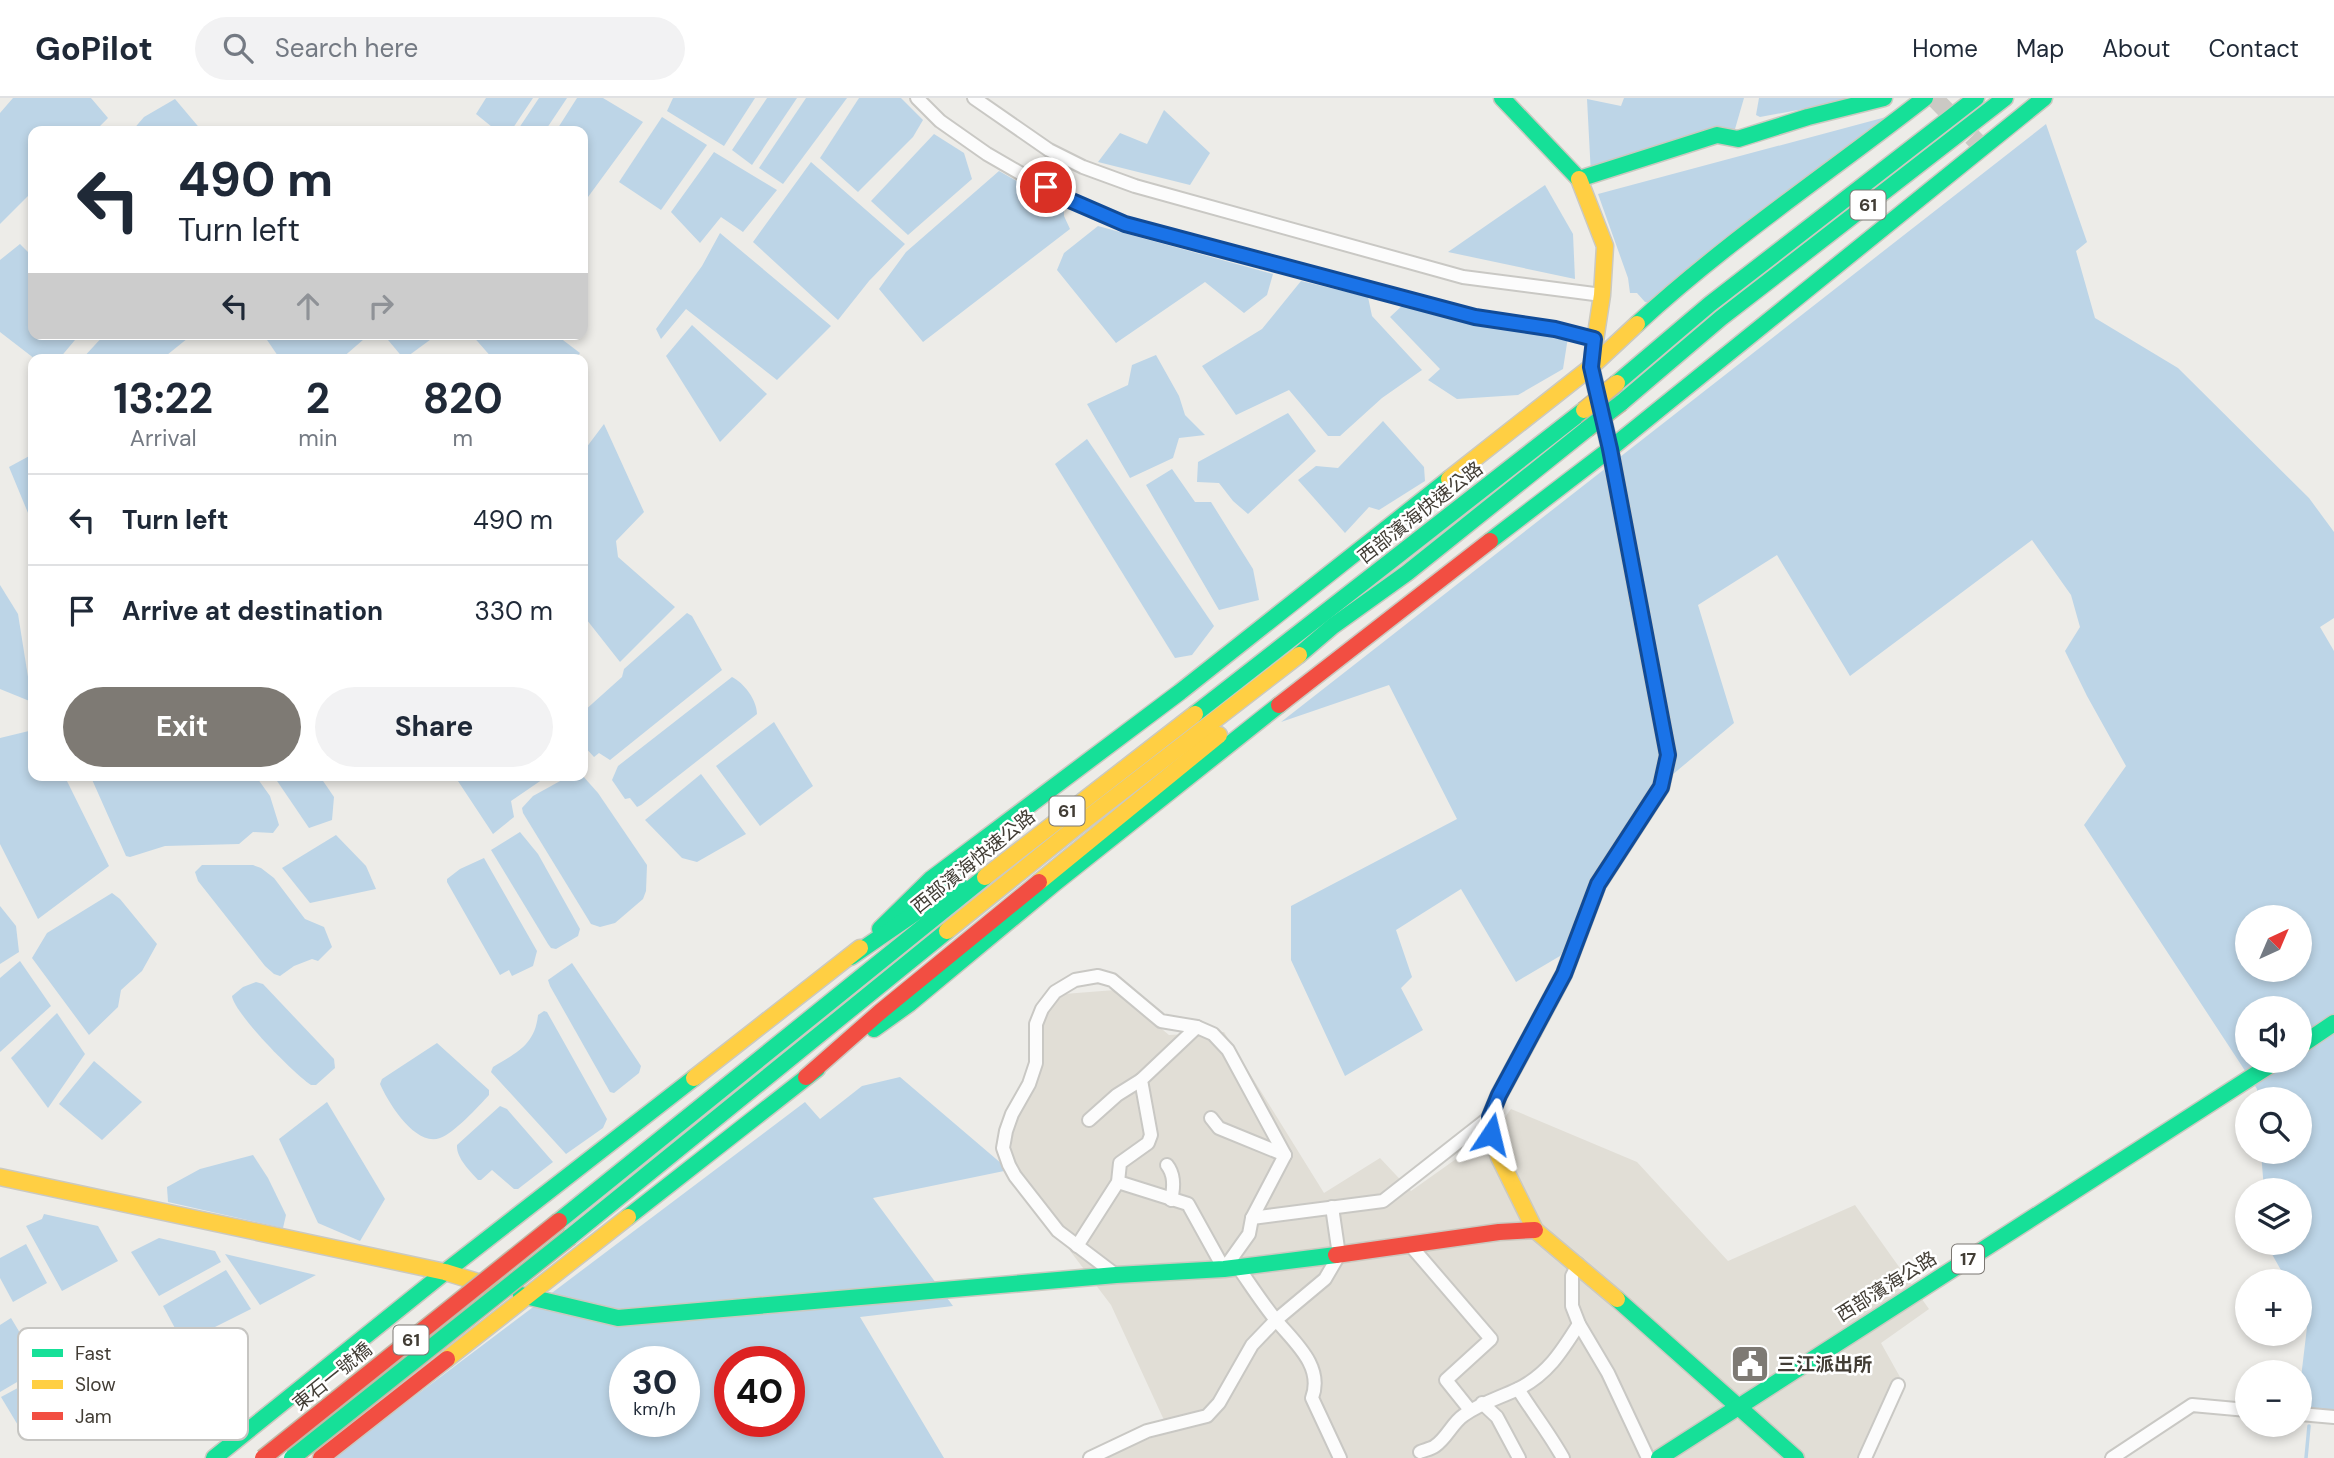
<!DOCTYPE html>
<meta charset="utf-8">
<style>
body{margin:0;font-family:"DM Sans","Noto Sans TC",sans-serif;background:#f2f2f3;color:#1f2937;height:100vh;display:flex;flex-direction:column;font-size:26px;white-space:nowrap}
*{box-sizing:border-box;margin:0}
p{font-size:23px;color:#747a83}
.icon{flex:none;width:38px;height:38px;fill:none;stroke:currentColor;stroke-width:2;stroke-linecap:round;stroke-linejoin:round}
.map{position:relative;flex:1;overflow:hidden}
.drawer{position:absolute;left:28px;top:256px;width:560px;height:427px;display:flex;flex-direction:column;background:#fff;border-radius:14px;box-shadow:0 4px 10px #0003}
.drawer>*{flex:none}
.hud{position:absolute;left:28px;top:28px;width:560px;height:214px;border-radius:14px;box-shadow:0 4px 10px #0003;background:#fff;color:#1f2937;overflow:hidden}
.needle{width:46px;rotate:44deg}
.tools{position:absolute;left:2235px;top:807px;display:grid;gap:14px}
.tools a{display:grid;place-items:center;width:77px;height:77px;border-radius:50%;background:#fff;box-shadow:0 4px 10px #0003;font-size:35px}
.speed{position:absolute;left:609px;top:1248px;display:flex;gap:14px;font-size:35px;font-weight:700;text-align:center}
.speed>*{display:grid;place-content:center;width:91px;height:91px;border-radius:50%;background:#fff;box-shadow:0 4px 10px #0003;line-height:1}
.speed small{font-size:18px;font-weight:400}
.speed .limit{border:10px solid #d22;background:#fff;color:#111}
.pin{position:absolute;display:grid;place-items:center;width:60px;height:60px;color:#fff;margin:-30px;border:4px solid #fff;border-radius:50%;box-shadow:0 2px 7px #0007}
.me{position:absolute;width:77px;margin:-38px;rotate:10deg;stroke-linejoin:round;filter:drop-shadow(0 0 5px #0008)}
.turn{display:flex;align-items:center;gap:24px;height:147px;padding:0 35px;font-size:32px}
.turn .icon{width:91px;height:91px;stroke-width:2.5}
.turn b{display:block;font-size:49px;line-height:60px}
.lanes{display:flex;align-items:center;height:66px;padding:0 35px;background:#0003;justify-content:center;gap:35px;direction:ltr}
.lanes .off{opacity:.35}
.eta{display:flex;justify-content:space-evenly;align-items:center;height:119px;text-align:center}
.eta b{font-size:42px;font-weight:700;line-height:49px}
.cta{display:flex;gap:14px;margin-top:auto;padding:14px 35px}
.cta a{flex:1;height:80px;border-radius:42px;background:#7e7a74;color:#fff;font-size:28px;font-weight:700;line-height:80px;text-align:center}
.cta a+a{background:#f2f2f3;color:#1f2937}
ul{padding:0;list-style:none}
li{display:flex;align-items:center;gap:21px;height:91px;padding:0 35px;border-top:2px solid #e0e1e3}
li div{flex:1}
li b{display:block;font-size:26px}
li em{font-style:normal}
header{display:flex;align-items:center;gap:42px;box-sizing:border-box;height:98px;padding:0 35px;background:#fff;border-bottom:2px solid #e0e1e3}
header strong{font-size:33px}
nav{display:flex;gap:38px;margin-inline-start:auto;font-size:24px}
.search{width:490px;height:63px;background:#f2f2f3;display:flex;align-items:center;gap:18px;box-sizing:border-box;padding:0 24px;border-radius:38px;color:#747a83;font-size:26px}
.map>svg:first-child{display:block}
.residential{fill:#e1ded6}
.water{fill:#bdd5e7;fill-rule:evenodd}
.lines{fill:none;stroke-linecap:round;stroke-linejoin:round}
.stream{stroke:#bdd5e7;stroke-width:3.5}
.secondary-tunnel{stroke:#cbc9c4;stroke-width:18;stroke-dasharray:18 9;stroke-linecap:butt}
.street-casing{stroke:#c9c8c4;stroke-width:16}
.fast-casing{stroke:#cbc9c0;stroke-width:19}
.slow-casing{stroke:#cbc9c0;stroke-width:19}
.jam-casing{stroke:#cbc9c0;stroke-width:19}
.street{stroke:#fcfcfc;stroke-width:12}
.fast{stroke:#16e098;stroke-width:16}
.slow{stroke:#ffcf43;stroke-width:16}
.jam{stroke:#f24e42;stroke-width:16}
.fast-bridge-casing{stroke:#c2b9a7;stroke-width:19;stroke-linecap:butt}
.slow-bridge-casing{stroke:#c2b9a7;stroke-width:19;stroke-linecap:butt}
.jam-bridge-casing{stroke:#c2b9a7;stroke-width:19;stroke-linecap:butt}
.fast-bridge{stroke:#16e098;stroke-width:16}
.slow-bridge{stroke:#ffcf43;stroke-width:16}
.jam-bridge{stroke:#f24e42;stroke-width:16}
.route-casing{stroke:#114b97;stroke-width:18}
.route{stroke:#1a73e8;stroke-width:12}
.labels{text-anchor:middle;stroke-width:5;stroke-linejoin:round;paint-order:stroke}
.shield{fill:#fff;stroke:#7b7772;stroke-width:2}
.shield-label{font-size:18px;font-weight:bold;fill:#423d35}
.street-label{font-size:19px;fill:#423d35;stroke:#fff}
.poi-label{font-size:19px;font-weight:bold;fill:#423d35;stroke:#fff;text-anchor:start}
.key{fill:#fff;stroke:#c6c5c2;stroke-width:2}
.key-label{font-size:19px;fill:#423d35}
</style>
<header>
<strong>GoPilot</strong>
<div class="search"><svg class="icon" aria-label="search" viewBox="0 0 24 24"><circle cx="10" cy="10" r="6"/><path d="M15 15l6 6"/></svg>Search here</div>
<nav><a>Home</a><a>Map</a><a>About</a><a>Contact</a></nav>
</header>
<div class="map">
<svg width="2334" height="1360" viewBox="0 0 2334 1360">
<rect width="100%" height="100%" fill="#edece8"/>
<!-- residential -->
<path class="residential" d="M1115 892 1169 937 1224 934 1324 1095 1380 1060 1411 1093 1494 1034 1511 1011 1637 1064 1728 1163 1855 1107 1929 1211 1881 1245 1905 1288 1857 1360H1099L1169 1333 1111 1207 1009 1072 1014 1023 1033 983 1034 928 1064 896Z"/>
<!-- water -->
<g class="water">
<path d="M13 0H91L108 20 95 33H33V93L0 126V15Z"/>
<path d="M486 0H533L511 33H497L476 16Z"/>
<path d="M539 0H567L545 33H517Z"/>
<path d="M577 0H603L643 24 588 99 583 100V33H556Z"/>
<path d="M673 0H755L724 48 667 13Z"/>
<path d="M767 0H797L752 67 732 52Z"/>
<path d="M806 0H847L783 86 759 70Z"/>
<path d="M859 0H901L923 22 913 39 858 94 820 60Z"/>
<path d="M1624 0H1744L1735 31 1724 42 1591 77 1587 1 1621 8Z"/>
<path d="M1759 0H1864L1760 19 1756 17Z"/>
<path d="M175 1 202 33H132L144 19Z"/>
<path d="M1164 12 1210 55 1190 87 1098 64 1120 35 1147 46Z"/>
<path d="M1901 15 1659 206 1645 204 1637 195H1630L1628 180 1598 96Z"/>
<path d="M662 19 707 47 661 112 619 84Z"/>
<path d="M2046 26 2087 144 2076 153 2095 220 2178 270 2309 400 2334 434V520L2320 529 2334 553V1323L2300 1320V1288L2308 1221 2300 1205V1183H2287L2268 1149 2267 1145 2300 1144V1092H2264L2261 1054H2300V1001H2258L2257 991 2084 727 2126 668 2087 598 2065 553 2080 529 2071 497 2032 442 1850 578 1777 457 1698 507 1734 625 1653 693 1560 858 1516 884 1461 791 1396 832 1412 879 1401 890 1423 932 1345 978 1291 862V808L1457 721 1389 587 1281 624ZM2247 819H2300V872H2247ZM2247 910H2300V962H2247Z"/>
<path d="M934 36 964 55 972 81 908 137 871 103Z"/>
<path d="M714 54 777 92 743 134 721 119 700 145 671 114Z"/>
<path d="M811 64 905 146 869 183 838 222 753 144Z"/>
<path d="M999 73 1064 110V118L1070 131 923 244 879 191 906 154Z"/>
<path d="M1545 87 1573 136 1575 181 1448 154Z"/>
<path d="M1098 128 1273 176 1267 197 1244 215 1205 184 1116 245 1057 172 1064 155Z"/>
<path d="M720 135 831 228 777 282 686 211 661 241 656 231 702 168Z"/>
<path d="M20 146 33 159V236H80L59 261H35L0 234V162Z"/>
<path d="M1301 183 1368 199 1372 218 1422 272 1382 300 1340 338H1328L1289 292 1236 317 1202 268 1262 231Z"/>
<path d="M1404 206 1568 239 1563 271 1518 297 1457 301 1428 282 1440 271 1390 219Z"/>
<path d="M692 227 767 296 720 344 666 258Z"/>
<path d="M105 236H193L162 261H82Z"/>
<path d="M263 236H361L364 241 341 261H280Z"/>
<path d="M383 236H438L404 261Z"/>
<path d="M471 236H555L580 255 575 261H493Z"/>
<path d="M1156 257 1179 298 1185 317 1205 337 1179 340 1173 360 1130 380 1087 306 1128 287 1132 267Z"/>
<path d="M1288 315 1316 353 1248 416 1233 403 1219 385 1197 384 1198 364Z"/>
<path d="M1383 323 1424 369 1425 383 1379 412 1369 409 1345 435 1298 382 1316 368 1338 370Z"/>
<path d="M604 326 644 414 616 443 618 459 675 509 620 564 583 517V354Z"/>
<path d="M1087 341 1214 528 1192 557 1175 560 1055 366Z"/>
<path d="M33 356V427L9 369Z"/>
<path d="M1172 371 1195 404H1211L1253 471 1259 502 1219 512 1146 387Z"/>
<path d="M0 487 18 516 32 604 0 591Z"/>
<path d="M687 515 692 518 722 572 610 662 599 655 594 659 583 647V614L622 579 624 571Z"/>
<path d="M732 579C744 585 757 602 757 616L641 707 637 709 630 700 625 701 612 682 618 668Z"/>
<path d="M774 624 813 688 760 728 716 668Z"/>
<path d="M33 632V677H64L109 768 38 821 0 746V640Z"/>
<path d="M701 676 746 736 697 764 682 760 645 722Z"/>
<path d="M90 677H255L270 698 279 727 273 735 253 734 239 746 165 748 130 759 126 758Z"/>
<path d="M273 677H319L334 699 332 722 309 730Z"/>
<path d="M454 677H549L511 703 514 719 493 736Z"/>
<path d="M571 677H582L598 695 647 767 646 793 643 801 615 825 600 829 591 826 523 715 522 710 533 698Z"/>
<path d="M520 734 538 756 580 831 578 838 556 851 551 850 548 846 491 752Z"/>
<path d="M336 737 366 768 376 791 310 805 282 770Z"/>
<path d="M484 760 537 853 533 868 512 878 509 872 500 877 447 784V781L460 771Z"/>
<path d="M202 767H253L261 770 274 780 305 821 324 829 332 849 318 863 312 861 294 868 280 878 274 876 265 868 198 783 195 774Z"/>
<path d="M112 795 120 801 157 846 142 873 121 892 118 909 89 937 32 860 47 835Z"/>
<path d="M0 808 16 828 19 854 0 866Z"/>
<path d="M20 863 51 908 0 954V880Z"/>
<path d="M572 865 641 968 639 975 614 995 610 994 550 888 548 882Z"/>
<path d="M256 884 263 886 334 961 335 970 316 987H311C294 976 234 915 232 898L243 889Z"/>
<path d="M544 913 547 914 607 1021 603 1030 566 1056 491 974 493 969C516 955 535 947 538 917Z"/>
<path d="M57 915 85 956 48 1010 11 960Z"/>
<path d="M437 945 489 992V997C479 1008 453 1036 440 1040 415 1049 388 1004 380 986L382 981Z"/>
<path d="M94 963 142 1004 102 1042 59 1006Z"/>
<path d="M900 979 1009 1072 873 1100 953 1208 860 1219 944 1360H333L805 1004 820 1021 862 988ZM625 1264H684V1323H625ZM730 1264H789V1323H730Z"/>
<path d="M327 1004 385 1101 360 1143 318 1125 279 1041Z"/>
<path d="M500 1008 507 1011 553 1064 518 1091H514L492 1072 481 1082H478C470 1073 456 1060 457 1047Z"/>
<path d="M253 1057 268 1080 286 1117 283 1130 168 1104 167 1089 200 1071Z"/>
<path d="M44 1116 98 1128 118 1163 62 1193 26 1128 42 1121Z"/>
<path d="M159 1140 215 1153 221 1164 159 1198 131 1154Z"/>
<path d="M26 1146 47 1185 13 1204 0 1180V1160Z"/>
<path d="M225 1156 316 1177 260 1207Z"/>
<path d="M226 1172 251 1211 183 1245 163 1208Z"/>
<path d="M11 1220 41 1270 136 1230 156 1262 72 1314 41 1270 0 1294V1227Z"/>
<path d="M40 1278 67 1316 22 1334 1 1299Z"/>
</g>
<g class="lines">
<!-- stream -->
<path class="stream" d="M2306 1360 2309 1328"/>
<!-- secondary-tunnel -->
<path class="secondary-tunnel" d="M1934 0 1983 50"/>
<!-- street casing -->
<g class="street-casing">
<g id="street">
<path d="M917 0 940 23 987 56 1058 97 1125 126 1475 219 1554 231 1594 241"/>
<path d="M974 0 1049 52 1083 69 1135 88 1463 179 1602 197"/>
<path d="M1211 1020 1219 1030 1285 1057"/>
<path d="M1089 1022 1117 997 1141 982"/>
<path d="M1167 1067C1175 1077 1174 1090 1171 1102"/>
<path d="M1252 1120 1383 1103 1490 1019"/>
<path d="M1077 1148 1118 1084 1120 1065 1148 1045 1151 1037 1141 982 1197 929"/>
<path d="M1411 1148 1491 1241 1446 1282 1470 1312"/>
<path d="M1578 1166 1572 1178V1208L1579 1226 1608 1275 1648 1360"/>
<path d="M1238 1169C1250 1186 1262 1205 1276 1222 1294 1244 1324 1268 1312 1300L1340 1360"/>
<path d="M1116 1177 1058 1133 1015 1078 1009 1067 1003 1050 1006 1033 1012 1016 1029 986 1036 965V926L1042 911 1055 894 1075 882 1098 878 1112 882 1161 923 1197 929 1213 936 1228 952 1285 1057 1252 1120 1249 1136 1224 1171 1188 1106 1118 1084"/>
<path d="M1518 1291C1533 1315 1549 1335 1563 1360"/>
<path d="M1482 1305 1497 1319 1519 1360"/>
<path d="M2300 1316 2334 1319"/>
<path d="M1420 1354C1424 1352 1431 1351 1435 1348 1447 1340 1452 1325 1464 1317 1481 1305 1499 1300 1518 1291 1548 1276 1562 1253 1579 1226"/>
<path d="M1090 1360 1147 1333 1207 1318 1219 1305 1252 1247 1276 1222 1325 1181 1339 1157 1332 1109"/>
<path d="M1865 1360 1898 1287"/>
<path d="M2112 1360 2192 1307 2247 1312"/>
</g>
</g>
<!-- fast casing -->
<g class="fast-casing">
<g id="fast">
<path d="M1502 0 1579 81 1717 37 1738 41 1808 19 1884 0"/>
<path d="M1637 226C1727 143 1829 75 1925 0"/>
<path d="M1617 285 1710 206 1976 0"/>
<path d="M1621 305 1721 220 2005 0"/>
<path d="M1490 443 1610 351 2044 0"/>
<path d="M1299 557 1333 528 1407 475 1587 331"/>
<path d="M1195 616 1584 312"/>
<path d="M880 831 931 781 1180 594 1449 381"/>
<path d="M851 859 959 785"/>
<path d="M874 931 909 906 1055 785 1279 607"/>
<path d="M1533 934 1564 876 1598 786 1661 689 1668 657 1643 526"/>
<path d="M2300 948 2334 925"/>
<path d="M628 1119 817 971"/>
<path d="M559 1123 985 779"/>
<path d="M570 1139 947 833"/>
<path d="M521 1197 618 1220 1116 1177 1224 1171 1336 1157"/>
<path d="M1617 1201 1796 1360"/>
<path d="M214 1360 445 1174 694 980"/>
<path d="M1659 1360 2278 962"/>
</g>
</g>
<!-- slow casing -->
<g class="slow-casing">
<g id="slow">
<path d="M1579 81 1605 148 1602 197 1591 269 1610 351 1643 526"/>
<path d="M1449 381 1591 269 1637 226"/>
<path d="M985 779 1195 616"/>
<path d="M1039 784 1219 637"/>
<path d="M947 833 1076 729 1299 557"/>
<path d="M1533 934 1499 997 1490 1019 1491 1036 1499 1059 1535 1132 1617 1201"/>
<path d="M694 980 860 850"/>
<path d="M0 1079 445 1174 491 1188"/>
<path d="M447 1261 628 1119"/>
</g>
</g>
<!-- jam casing -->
<g class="jam-casing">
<g id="jam">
<path d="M1279 607 1490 443"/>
<path d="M806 979 880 914 1039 784"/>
<path d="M1336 1157 1499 1134 1535 1132"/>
<path d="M321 1360 447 1261"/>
</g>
</g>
<!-- street -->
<use href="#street" class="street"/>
<!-- fast -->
<use href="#fast" class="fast"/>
<!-- slow -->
<use href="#slow" class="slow"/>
<!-- jam -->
<use href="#jam" class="jam"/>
<!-- fast-bridge casing -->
<g class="fast-bridge-casing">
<g id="fast-bridge">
<path d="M1587 331 1621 305"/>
<path d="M292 1360 570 1139"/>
</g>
</g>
<!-- slow-bridge casing -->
<g class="slow-bridge-casing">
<path id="slow-bridge" d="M1584 312 1617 285"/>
</g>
<!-- jam-bridge casing -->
<g class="jam-bridge-casing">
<path id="jam-bridge" d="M263 1360 559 1123"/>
</g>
<!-- fast-bridge -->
<use href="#fast-bridge" class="fast-bridge"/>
<!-- slow-bridge -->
<use href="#slow-bridge" class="slow-bridge"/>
<!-- jam-bridge -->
<use href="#jam-bridge" class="jam-bridge"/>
</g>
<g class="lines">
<!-- route casing -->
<g class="route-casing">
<path id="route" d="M1046 89 1058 97 1125 126 1475 219 1555 231 1594 241 1591 269 1610 351 1668 657 1661 689 1598 786 1564 876 1499 997 1490 1019 1491 1036"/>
</g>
<!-- route -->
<use href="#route" class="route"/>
</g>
<!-- icons -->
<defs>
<g id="civic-square" transform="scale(2.0125)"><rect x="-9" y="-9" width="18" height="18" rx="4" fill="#7e7a74" stroke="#fff"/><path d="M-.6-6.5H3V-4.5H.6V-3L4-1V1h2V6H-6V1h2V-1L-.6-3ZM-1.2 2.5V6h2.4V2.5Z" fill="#fff"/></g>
</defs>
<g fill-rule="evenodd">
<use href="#civic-square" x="1750" y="1266"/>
</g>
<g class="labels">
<!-- shield labels -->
<g class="shield">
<rect x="1850.5" y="92.5" width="35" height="29" rx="5"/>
<rect x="1049.5" y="698.5" width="35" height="29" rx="5"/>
<rect x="1952" y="1146.5" width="32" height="29" rx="5"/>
<rect x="393.5" y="1227.5" width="35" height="29" rx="5"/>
</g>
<g class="shield-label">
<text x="1868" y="113">61</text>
<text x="1067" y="719">61</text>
<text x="1968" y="1167">17</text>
<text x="411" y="1248">61</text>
</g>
<!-- street labels -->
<g class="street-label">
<text transform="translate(1420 414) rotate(-38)" y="7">西部濱海快速公路</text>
<text transform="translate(973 763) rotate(-39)" y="7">西部濱海快速公路</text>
<text transform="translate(1886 1188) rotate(-32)" y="7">西部濱海公路</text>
<text transform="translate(332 1278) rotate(-39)" y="7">東石一號橋</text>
</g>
<!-- poi labels -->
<g class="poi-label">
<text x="1777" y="1273">三江派出所</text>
</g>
</g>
<!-- legend -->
<rect x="18" y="1230" width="230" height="112" rx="10" class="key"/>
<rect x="32" y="1251" width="31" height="8" fill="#16e098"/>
<rect x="32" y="1282" width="31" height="9" fill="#ffcf43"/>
<rect x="32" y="1314" width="31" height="8" fill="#f24e42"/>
<g class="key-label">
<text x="75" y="1262">Fast</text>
<text x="75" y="1293">Slow</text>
<text x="75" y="1325">Jam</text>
</g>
</svg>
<div class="tools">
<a><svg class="needle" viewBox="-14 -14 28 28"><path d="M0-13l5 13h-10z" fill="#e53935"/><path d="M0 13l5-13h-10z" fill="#747a83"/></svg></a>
<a><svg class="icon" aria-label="sound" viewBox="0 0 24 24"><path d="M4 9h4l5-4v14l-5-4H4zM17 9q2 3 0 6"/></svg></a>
<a><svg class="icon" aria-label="search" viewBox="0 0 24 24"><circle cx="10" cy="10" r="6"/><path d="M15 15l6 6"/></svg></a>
<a><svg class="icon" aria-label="layers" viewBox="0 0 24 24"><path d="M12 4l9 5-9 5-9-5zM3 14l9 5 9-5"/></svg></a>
<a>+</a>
<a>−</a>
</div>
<div class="speed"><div>30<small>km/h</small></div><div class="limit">40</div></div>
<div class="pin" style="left:1046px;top:89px;background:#d93025"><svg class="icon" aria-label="arrive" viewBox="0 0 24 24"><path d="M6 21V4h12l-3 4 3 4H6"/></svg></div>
<svg class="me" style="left:1491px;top:1036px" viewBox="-20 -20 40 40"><path d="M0-17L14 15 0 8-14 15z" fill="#1a73e8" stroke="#fff" stroke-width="4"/></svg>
<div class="hud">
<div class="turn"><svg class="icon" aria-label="left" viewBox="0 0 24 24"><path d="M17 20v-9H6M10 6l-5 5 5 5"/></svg><div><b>490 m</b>Turn left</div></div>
<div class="lanes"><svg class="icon" aria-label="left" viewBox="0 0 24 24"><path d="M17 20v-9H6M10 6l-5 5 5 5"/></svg><svg class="icon off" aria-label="ahead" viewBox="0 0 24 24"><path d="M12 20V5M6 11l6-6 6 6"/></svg><svg class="icon off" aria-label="right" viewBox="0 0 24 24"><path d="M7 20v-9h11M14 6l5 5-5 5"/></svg></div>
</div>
<section class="drawer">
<div class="eta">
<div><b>13:22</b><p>Arrival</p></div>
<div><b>2</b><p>min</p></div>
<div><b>820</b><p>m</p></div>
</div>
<ul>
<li><svg class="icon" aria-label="left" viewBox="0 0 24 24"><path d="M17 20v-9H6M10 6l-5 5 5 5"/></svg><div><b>Turn left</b></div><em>490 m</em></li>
<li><svg class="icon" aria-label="arrive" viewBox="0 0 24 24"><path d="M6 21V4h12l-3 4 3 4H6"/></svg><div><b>Arrive at destination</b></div><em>330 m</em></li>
</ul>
<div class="cta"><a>Exit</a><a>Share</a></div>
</section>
</div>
